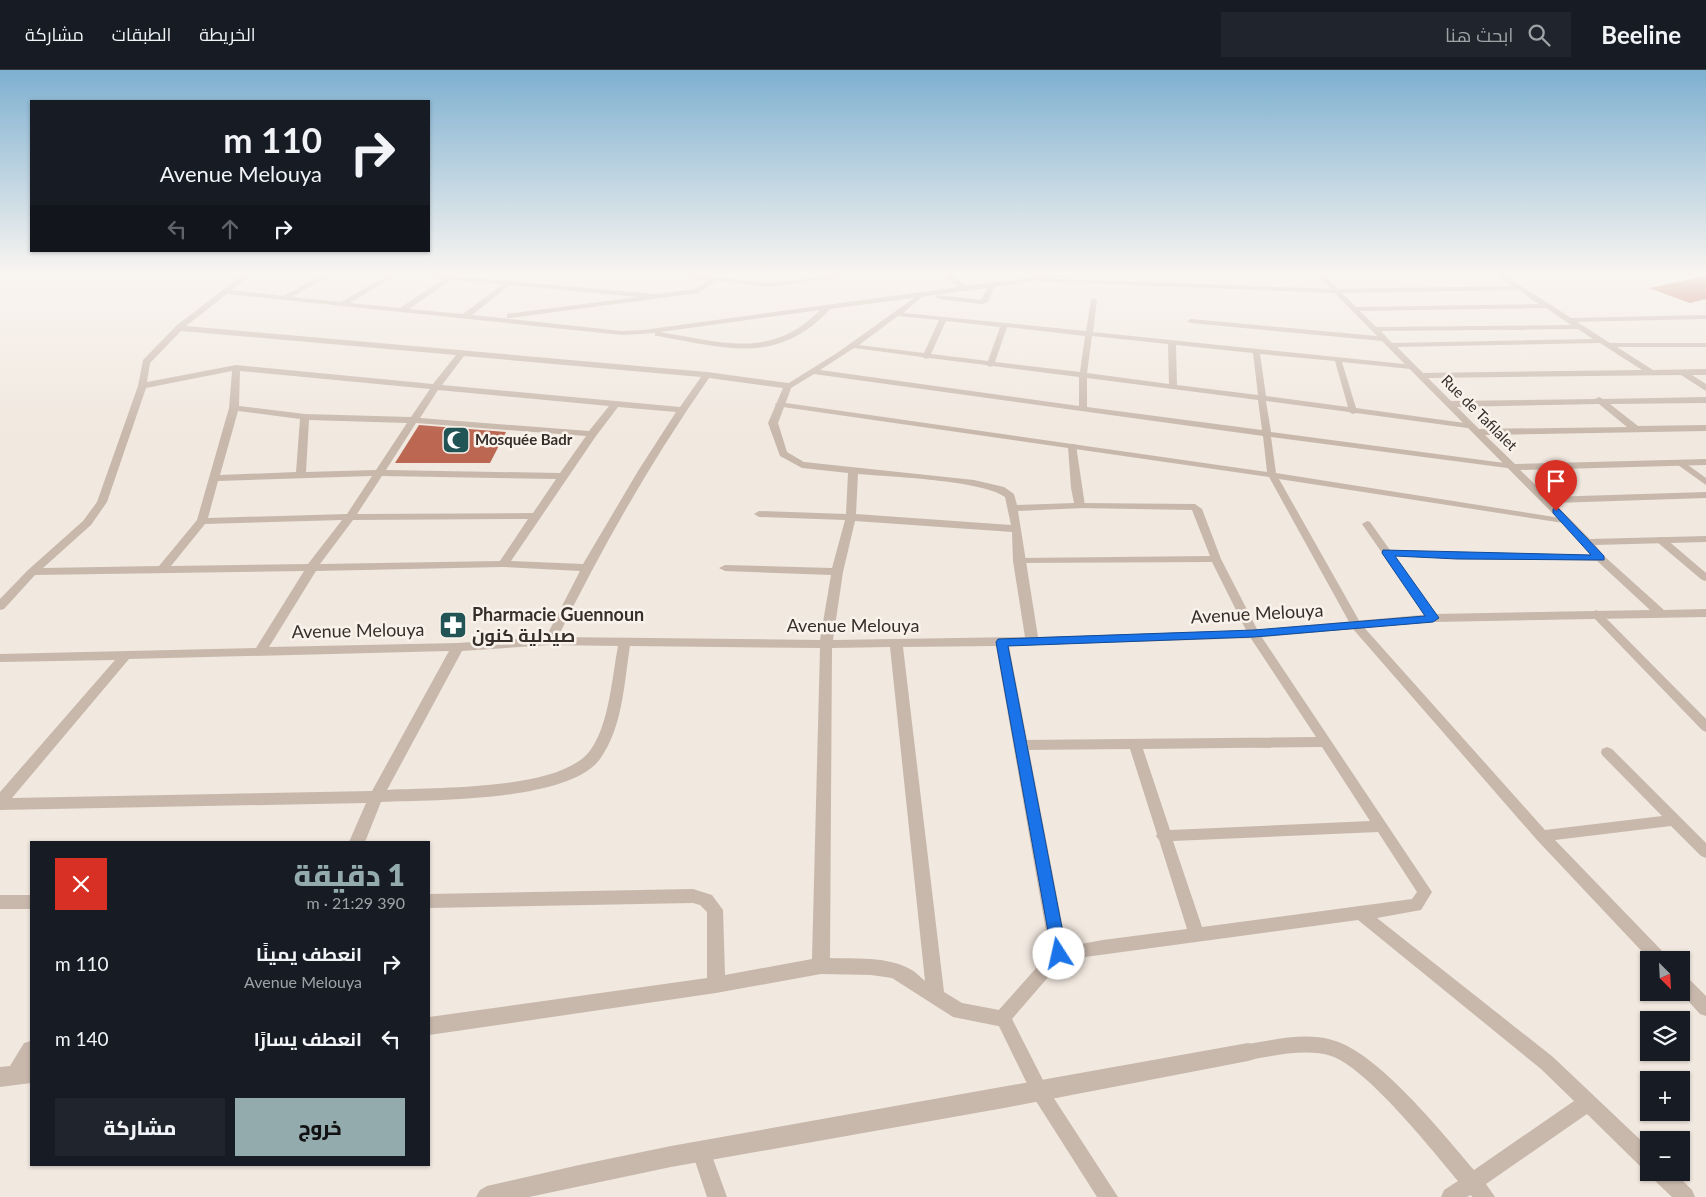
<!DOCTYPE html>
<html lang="ar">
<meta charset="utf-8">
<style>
body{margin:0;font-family:Lato,Cairo,sans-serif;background:#20242c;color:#f1f3f6;direction:rtl;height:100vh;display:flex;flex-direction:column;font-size:19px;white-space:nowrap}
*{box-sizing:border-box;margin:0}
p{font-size:16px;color:#9ea1a6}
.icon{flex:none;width:28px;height:28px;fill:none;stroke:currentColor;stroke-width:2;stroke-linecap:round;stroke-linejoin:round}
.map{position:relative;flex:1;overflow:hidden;direction:ltr}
.side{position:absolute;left:30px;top:771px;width:400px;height:325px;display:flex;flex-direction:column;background:#171b24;border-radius:0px;box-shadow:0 1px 4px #0004;direction:rtl}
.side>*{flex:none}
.banner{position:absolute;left:30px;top:30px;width:400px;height:152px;border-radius:0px;box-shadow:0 1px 4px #0004;direction:rtl;background:#171b24;color:#f1f3f6;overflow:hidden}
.needle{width:32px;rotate:156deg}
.tools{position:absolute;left:1640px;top:881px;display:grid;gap:10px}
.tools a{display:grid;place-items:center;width:50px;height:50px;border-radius:0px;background:#171b24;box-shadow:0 1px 4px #0004;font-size:25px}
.pin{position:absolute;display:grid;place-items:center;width:42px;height:42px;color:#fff;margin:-51px -21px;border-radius:50% 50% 50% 0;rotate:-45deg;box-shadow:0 0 5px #0007}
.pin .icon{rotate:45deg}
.me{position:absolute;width:55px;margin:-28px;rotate:350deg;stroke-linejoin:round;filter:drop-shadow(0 0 4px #0008)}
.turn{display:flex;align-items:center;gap:18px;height:105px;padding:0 25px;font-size:22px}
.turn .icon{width:65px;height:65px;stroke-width:2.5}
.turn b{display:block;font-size:35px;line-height:42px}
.lanes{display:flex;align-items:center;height:48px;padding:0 25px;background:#0003;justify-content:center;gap:25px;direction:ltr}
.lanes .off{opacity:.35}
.round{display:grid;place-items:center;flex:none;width:52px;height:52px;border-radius:0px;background:#20242c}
.head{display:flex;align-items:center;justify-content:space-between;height:85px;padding:0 25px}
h1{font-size:30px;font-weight:800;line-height:38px;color:#94abae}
.cta{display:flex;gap:10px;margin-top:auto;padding:10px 25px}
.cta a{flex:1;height:58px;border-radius:0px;background:#94abae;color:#111;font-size:20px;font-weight:800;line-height:58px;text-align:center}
.cta a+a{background:#20242c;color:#f1f3f6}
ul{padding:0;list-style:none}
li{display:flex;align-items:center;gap:15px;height:75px;padding:0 25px}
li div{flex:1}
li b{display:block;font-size:19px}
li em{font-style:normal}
header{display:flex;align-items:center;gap:30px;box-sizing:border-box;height:70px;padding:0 25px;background:#171b24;border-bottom:1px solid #363941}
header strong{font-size:24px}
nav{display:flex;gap:28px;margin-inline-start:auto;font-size:18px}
.search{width:350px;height:45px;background:#20242c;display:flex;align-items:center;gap:12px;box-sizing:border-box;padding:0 18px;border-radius:0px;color:#9ea1a6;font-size:19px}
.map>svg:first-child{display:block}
.building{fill:#bc6752}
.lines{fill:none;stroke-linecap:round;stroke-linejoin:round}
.lane{fill:#c8b8ac;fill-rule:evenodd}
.street{fill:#c8b8ac;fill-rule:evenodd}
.route{fill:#1a73e8;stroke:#114b97}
.labels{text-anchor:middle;stroke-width:5;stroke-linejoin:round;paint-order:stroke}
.far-street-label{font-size:15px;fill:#372e2a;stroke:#f9f2eb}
.far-poi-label{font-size:15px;font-weight:bold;fill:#372e2a;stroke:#f9f2eb;text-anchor:start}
.street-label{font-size:18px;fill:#372e2a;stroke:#f9f2eb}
.poi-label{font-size:18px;font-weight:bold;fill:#372e2a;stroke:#f9f2eb;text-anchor:start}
</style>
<header>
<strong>Beeline</strong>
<div class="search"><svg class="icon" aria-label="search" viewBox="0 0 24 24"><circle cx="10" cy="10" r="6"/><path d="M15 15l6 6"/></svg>ابحث هنا</div>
<nav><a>الخريطة</a><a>الطبقات</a><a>مشاركة</a></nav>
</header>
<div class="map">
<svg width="1706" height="1127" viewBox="0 0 1706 1127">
<rect width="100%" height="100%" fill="#f1e8df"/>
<!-- building -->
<g class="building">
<path d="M1706 206V229L1690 233 1649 218Z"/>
<path d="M419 355 506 362 490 393H395Z"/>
</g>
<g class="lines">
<!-- lane -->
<g class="lane">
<path d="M1032 208 1335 219 1519 216 1522 218 1519 220 1335 223 1030 211V209Z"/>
<path d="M921 223 924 225 923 226 903 243 1086 261 1091 230 1094 228 1097 230 1093 262 1414 295 1415 297 1411 299 1342 292 1356 338 1472 354 1475 355V359L1356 343 1353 344 1349 342 1266 331 1271 362 1512 394 1516 397 1515 399 1271 367 1276 403 1567 449 1570 450 1572 452 1570 454 1279 409 1361 554 1545 760 1662 746 1602 685 1601 682 1602 679 1607 677 1612 679 1706 773V788L1701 786 1671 756 1555 770 1666 885 1668 890H1650L1537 770 1353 559 1269 407 776 336 775 334 779 332 1267 402 1263 366 814 304 791 318 784 316 837 283ZM898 246 939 250 924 283 859 275ZM946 251 1000 257 988 291 931 284ZM1007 257 1085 266 1080 302 995 292ZM1092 266 1168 274 1169 314 1087 303ZM1176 275 1253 283 1258 325 1177 315ZM854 278 922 287 926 289 929 288 986 295 990 297 993 296 1079 307V336L820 300ZM1260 284 1335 291 1348 337 1266 326ZM1087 308 1258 330 1262 360 1087 337Z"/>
<path d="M1706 245V249L1570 252 1567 250 1570 248Z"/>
<path d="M1681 390 1706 408V415L1678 395 1677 393Z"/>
<path d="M1080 433 1195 434 1202 439 1221 489 1259 563 1432 822 1421 840 1377 848 1553 987 1649 1078V1100L1642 1098 1587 1044 1486 1114 1495 1127H1472L1471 1125 1467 1127H1441L1444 1120 1458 1111C1432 1080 1367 998 1331 986 1306 978 1274 986 1248 990L1242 988 1239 982 1242 976 1248 974C1274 970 1305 962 1332 970 1378 982 1442 1063 1474 1100L1574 1031 1541 999 1358 850 1063 890 1012 949 1046 1016 1118 1127H1097L1034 1028 995 948 997 942 1053 879 1103 870 1187 859 1159 770 1156 766 1157 764 1130 679 1021 680 1016 678 1015 675 1016 672 1021 670 1316 667 1248 564 1212 492 1015 493 1014 491 1019 488 1210 486 1192 440 1077 438 1075 436ZM1322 677 1370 751 1170 760 1143 679ZM1378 762 1417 822 1412 829 1202 857 1173 771Z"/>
<path d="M1367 451 1370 452 1390 480 1600 485 1605 488 1600 491 1395 486 1439 548 1433 552 1429 551 1362 454Z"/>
<path d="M1661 467 1665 468 1706 503V511L1702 510 1657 472 1656 470 1657 468Z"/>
<path d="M1596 540 1600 542 1706 649V662L1702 660 1592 546 1591 544Z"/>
<path d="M1681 905 1687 907 1706 926V946L1700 944 1680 922Z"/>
<path d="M701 1073 708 1075 727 1127H707L692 1082 694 1075Z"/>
<path d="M1651 1102H1674L1692 1120 1695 1127H1672L1653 1109Z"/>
</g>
<!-- street -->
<g class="street">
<path d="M242 205H250L232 220 283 226 322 205H330L292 227 341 232 388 205H396L350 233 400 238 443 209 413 205H441L656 224 696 219 708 211 673 205H697L770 213 837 205H859L770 217 716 211 698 223 510 248H507V244L638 227 510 215 472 245 622 261 643 260 958 217 943 205H951L966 216 1050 205H1070L994 217 988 232 982 234 939 229 935 227 939 225 981 230 987 218 830 239C778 296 725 278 658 266H655V263L622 265 227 224 186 256 707 302 788 313 792 316 778 353 787 382 804 392 974 410 1004 417 1014 424 1017 435 1074 433 1071 418 1068 377 1073 374 1076 375 1085 436 1084 438 1018 441 1038 567 1254 560 1433 544 1650 540 1596 490 1583 474 1382 271 1191 253 1187 251 1191 249 1377 266 1317 205H1324L1356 237 1539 234 1496 205H1504L1610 273H1706V277H1617L1653 300 1706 299V305H1692L1706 314V321L1681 305 1428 308 1451 331 1595 329 1599 327 1603 329 1706 327V333L1610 334 1638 356 1706 355V361L1485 365 1515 394 1706 389V395L1520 400 1548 427 1706 422V428L1554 433 1590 469 1706 466V472L1595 475 1604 486 1664 540 1706 539V547L1433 552 1254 568 1009 576 1068 884 1065 890 1059 892 1053 890 1050 884 996 576 903 577 944 922 962 933 1010 942 1012 948 1010 954 1003 957 953 947 892 908 871 905 821 904 716 923 429 965V947L707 908V842L700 835 693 833 429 838V824L693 819 712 825 723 840 725 905 812 889 820 578 630 576C624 613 623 657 600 689 569 732 432 730 381 732L365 772H349L366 733 0 740V722L115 590 0 592V584L256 578 304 501 35 505 4 539 0 540V529L28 500 83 451 97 432 138 316 143 290 176 256ZM451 210 502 215 463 244 409 239ZM1546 238 1571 255 1376 257 1360 241ZM820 240C772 290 721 272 660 262ZM1578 259 1593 269 1392 273 1381 261ZM181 261 456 285 433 314 236 295 147 312 150 293ZM1600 273 1642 300 1423 303 1397 277ZM464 286 701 307 680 337 442 315ZM232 301 229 338 197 450 159 496 43 498 91 455 107 432 146 318ZM240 301 430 319 411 347 305 344 239 336ZM709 308 783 318 768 353 780 386 802 398 848 403 846 444 759 441 754 444 759 447 845 450 832 498 725 495 719 498 725 501 831 505 820 570 558 567C602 477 652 390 709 308ZM438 320 609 336 589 361 420 348ZM1599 334 1627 357 1479 359 1457 337ZM618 337 676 342 638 401 583 494 511 491 596 366ZM238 341 300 349 296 402 220 405ZM309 350 407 353 376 400 306 402ZM416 353 586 366 560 403 386 400ZM858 404C891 407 981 410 1005 427L1011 455 856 444ZM372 406 347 444 208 448 218 411ZM382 406 556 409 533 443 357 444ZM528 449 500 491 320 494 353 450ZM342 450 308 494 171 496 205 454ZM855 451 1012 462 1013 491 1025 567 833 570 843 502ZM503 497 580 501 546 567 458 573 269 577 316 501ZM550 575 618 576C612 607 609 657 589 682 557 721 436 717 387 720L462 581ZM890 577 925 911C920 907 916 902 910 899 886 886 856 889 830 888L832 578ZM449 581 372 721 12 728 129 589Z"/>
<rect x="0" y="825" width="31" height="14"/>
<path d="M31 971V1013L0 1017V997L10 996 24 973Z"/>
<path d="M1248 973 1255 975 1257 982 1255 989 1248 991 1004 1038 671 1097 529 1127H476L480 1120 487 1116 579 1095 671 1076Z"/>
</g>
</g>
<!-- sky -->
<linearGradient id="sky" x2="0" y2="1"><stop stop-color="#7eb0d0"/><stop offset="0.56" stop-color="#f9f5f1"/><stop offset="1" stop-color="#f9f5f1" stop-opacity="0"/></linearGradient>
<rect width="1706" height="363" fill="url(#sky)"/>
<!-- route -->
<path class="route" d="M1556 438 1559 439 1604 486V490L1457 489 1395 486 1439 548 1433 552 1254 567 1008 576 1067 884 1064 889 1059 891 1053 889 996 572 998 569 1254 560 1425 546 1382 483 1383 480 1591 485 1553 443V439Z"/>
<!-- icons -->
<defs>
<g id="mosque-square" transform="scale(1.4375)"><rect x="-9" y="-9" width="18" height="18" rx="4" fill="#235455" stroke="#f9f2eb"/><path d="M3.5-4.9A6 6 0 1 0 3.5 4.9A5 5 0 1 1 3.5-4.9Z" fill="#fff"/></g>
<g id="pharmacy-square" transform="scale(1.4375)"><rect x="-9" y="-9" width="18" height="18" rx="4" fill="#235455" stroke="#f9f2eb"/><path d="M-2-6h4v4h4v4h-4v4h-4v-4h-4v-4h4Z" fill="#fff"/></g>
</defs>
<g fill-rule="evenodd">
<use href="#mosque-square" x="456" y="370"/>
<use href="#pharmacy-square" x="453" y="555"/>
</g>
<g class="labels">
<!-- far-street labels -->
<g class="far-street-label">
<text transform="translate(1479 343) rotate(45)" y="5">Rue de Tafilalet</text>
</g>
<!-- far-poi labels -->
<g class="far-poi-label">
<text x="475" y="375">Mosquée Badr</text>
</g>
<!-- street labels -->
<g class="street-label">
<text transform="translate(1257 544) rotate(-3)" y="6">Avenue Melouya</text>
<text x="853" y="562">Avenue Melouya</text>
<text transform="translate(358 561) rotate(-1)" y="6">Avenue Melouya</text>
</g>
<!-- poi labels -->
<g class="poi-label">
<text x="472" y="551">Pharmacie Guennoun<tspan x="472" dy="21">صيدلية كنون</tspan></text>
</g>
</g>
</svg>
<div class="tools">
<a><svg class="needle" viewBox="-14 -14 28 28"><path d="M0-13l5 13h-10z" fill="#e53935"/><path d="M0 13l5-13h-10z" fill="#9ea1a6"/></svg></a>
<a><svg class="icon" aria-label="layers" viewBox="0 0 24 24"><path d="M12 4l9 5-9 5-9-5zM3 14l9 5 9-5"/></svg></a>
<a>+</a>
<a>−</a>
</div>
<div class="pin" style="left:1556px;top:441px;background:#d93025"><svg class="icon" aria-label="arrive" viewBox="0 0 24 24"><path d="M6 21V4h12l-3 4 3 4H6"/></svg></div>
<svg class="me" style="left:1059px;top:884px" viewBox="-20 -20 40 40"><circle r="19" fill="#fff"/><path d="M0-13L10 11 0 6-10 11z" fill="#1a73e8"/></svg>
<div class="banner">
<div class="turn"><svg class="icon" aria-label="right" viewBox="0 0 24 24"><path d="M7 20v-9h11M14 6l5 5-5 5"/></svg><div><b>110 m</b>Avenue Melouya</div></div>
<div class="lanes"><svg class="icon off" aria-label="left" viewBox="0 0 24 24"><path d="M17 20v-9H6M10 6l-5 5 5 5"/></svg><svg class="icon off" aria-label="ahead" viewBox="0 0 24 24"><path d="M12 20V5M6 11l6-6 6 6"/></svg><svg class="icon" aria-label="right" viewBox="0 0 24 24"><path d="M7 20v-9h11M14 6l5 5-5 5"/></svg></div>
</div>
<section class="side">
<div class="head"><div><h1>1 دقيقة</h1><p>390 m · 21:29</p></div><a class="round" style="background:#d93025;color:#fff"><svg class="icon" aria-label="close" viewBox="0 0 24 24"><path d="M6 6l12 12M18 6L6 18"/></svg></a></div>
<ul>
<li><svg class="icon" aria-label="right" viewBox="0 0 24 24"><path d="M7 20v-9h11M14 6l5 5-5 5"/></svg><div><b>انعطف يمينًا</b><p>Avenue Melouya</p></div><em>110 m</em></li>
<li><svg class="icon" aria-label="left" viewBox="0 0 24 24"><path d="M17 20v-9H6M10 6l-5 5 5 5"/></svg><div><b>انعطف يسارًا</b></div><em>140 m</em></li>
</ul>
<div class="cta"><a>خروج</a><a>مشاركة</a></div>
</section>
</div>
